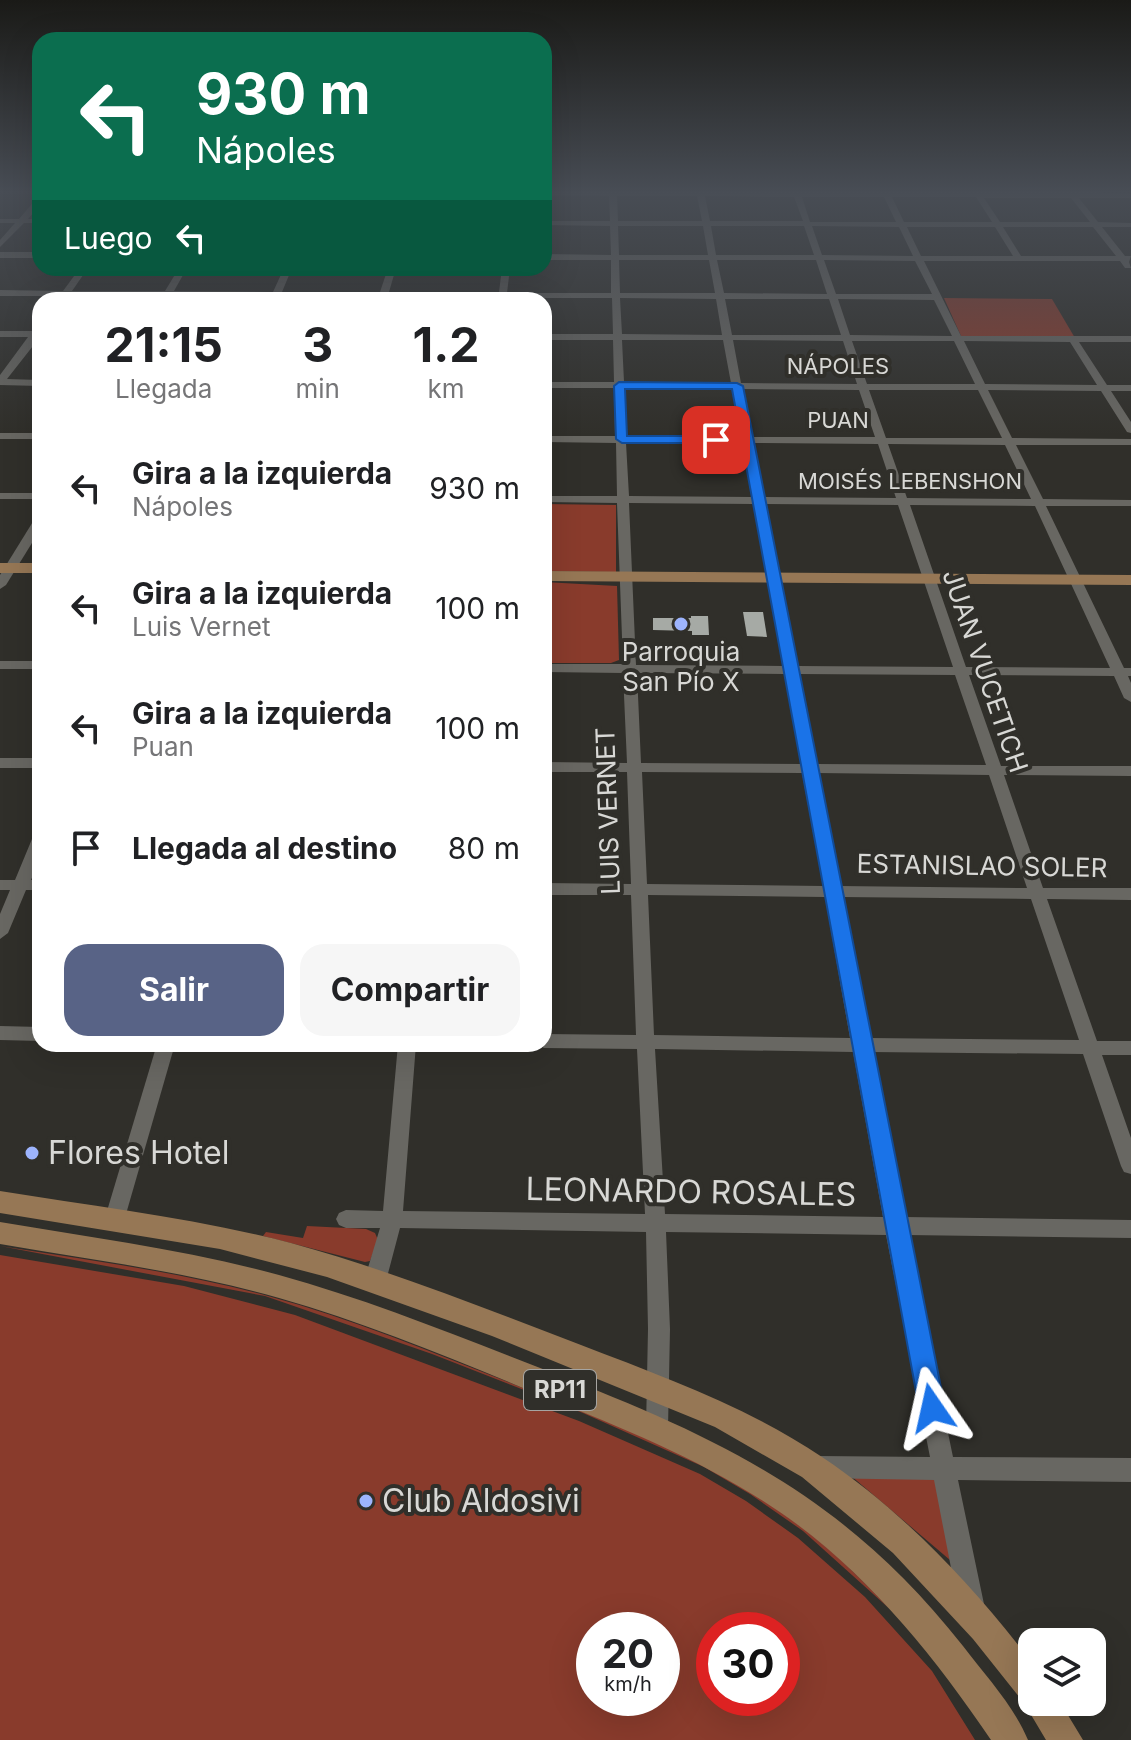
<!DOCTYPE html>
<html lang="es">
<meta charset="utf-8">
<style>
body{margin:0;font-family:Inter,sans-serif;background:#f6f6f6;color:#202124;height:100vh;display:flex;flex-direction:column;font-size:30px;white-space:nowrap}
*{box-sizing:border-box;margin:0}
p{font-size:26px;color:#757577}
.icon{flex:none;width:44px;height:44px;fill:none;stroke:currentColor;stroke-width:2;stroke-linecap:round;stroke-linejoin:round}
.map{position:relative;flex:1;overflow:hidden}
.panel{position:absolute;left:32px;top:292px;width:520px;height:760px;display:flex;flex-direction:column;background:#fff;border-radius:24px;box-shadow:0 8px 32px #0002}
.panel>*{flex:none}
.guide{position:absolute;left:32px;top:32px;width:520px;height:244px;border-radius:24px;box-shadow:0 8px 32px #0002;background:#0b6e4f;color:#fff;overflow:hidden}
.controls{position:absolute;left:1018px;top:1628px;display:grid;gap:16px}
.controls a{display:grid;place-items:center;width:88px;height:88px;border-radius:16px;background:#fff;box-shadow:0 8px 32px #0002;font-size:40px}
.speed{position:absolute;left:576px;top:1612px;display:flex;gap:16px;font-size:40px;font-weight:700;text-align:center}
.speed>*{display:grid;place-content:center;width:104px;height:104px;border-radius:50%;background:#fff;box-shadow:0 8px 32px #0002;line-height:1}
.speed small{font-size:20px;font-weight:400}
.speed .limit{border:12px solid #d22;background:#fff;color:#111}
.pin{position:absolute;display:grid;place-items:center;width:68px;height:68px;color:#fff;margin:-34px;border-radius:16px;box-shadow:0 4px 12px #0006}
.me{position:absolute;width:88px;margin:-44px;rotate:349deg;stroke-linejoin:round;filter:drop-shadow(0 0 6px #0008)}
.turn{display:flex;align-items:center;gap:28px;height:168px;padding:0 32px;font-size:36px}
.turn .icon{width:104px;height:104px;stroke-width:2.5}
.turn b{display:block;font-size:56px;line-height:68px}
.then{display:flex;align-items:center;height:76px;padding:0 32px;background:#0003;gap:16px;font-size:30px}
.eta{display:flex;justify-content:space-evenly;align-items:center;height:136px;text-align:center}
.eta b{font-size:48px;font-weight:700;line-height:56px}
.cta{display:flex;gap:16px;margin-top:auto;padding:16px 32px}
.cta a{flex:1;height:92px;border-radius:24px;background:#586386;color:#fff;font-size:32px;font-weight:700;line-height:92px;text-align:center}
.cta a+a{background:#f6f6f6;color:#202124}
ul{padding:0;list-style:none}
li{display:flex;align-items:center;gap:24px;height:120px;padding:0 32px}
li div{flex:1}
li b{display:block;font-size:30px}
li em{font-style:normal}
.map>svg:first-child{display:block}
.green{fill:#893b2c;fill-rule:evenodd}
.building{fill:#a6aaa5}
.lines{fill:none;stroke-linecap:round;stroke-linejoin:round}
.minor{fill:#686762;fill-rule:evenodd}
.major{fill:#967755;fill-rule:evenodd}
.route{fill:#1a73e8;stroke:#114b97;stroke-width:2}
.poi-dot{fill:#9db4fd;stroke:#302f2a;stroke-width:3}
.labels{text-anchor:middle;stroke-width:8;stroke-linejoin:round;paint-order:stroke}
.far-street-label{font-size:22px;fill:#d8d8d5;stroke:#302f2a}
.shield{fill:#302f2a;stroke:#a6a5a2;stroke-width:2}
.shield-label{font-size:24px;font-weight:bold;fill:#d8d8d5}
.poi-label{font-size:26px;fill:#d8d8d5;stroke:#302f2a}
.street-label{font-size:26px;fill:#d8d8d5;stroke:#302f2a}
.near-poi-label{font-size:32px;fill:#d8d8d5;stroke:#302f2a;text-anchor:start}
.near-street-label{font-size:32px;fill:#d8d8d5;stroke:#302f2a}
</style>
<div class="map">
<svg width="1131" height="1740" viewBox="0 0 1131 1740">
<rect width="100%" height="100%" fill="#302f2a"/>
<!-- green -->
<g class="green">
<path d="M944 298 1052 299 1075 338 961 336Z"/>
<path d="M544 504 616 505V572L544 571Z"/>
<path d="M544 582 617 586 619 660 611 663H544Z"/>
<path d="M307 1226 366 1229 375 1233 378 1240 370 1261 365 1262 263 1236 266 1232 303 1238Z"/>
<path d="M0 1246C89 1260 180 1272 268 1296 353 1319 436 1354 518 1386 617 1425 718 1463 804 1529 836 1553 864 1582 892 1611L803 1531 750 1494 704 1467 583 1413 432 1354 265 1296Z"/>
<path d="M0 1255 184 1286 295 1315 579 1421 700 1474 746 1501 798 1538 865 1597 932 1671 975 1740H0ZM594 1630H662V1698H594ZM782 1630V1698H714V1630Z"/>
<path d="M850 1475 939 1478 950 1560Z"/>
</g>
<!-- building -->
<g class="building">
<path d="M743 612H763L767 637 747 636Z"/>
<path d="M691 616H708L709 635H692V631L653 630V618H691Z"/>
</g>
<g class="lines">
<!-- minor -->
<g class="minor">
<path d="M544 191H1073L1131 194V198H1079L1098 222 1131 223V227H1102L1125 256H1131L1129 262 1131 268H1125L1120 261H924L961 336H1131V342H1079L1107 385H1131V391H1111L1131 422V433L1127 432 1101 391 988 390 1012 438 1131 439V445H1016L1043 499 1131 500V506H1046L1124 668H1131V676H1128L1131 683V702L1124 698 1114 676 969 675 1001 766H1131V776L1004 775 1043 888H1131V900L1047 899 1097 1041H1131V1055H1102L1131 1138V1174L1124 1172 1121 1166 1083 1054 871 1052 904 1217 1131 1220V1238L907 1235 953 1457 1131 1458V1482L958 1480 984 1604 980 1613 971 1617 962 1613 958 1604 934 1480 817 1478 809 1475 805 1467 809 1459 817 1456 930 1457 886 1235 666 1232 670 1329 668 1428 665 1436 657 1439 649 1436 646 1428 648 1329 646 1232 400 1228 386 1281 382 1288 375 1290 368 1288 364 1281 380 1228H346L339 1225 336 1219 339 1213 346 1210 383 1211 398 1044H416L403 1211 645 1214 637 1049 544 1048 537 1044H544V1034L636 1035 631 895H544V883L631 884 627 772H544V762L627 763 623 673 544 672V664H623L617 503 544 502V496H617L616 443 544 442V436H615L614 388H544V382H614L613 340H544V334H613L612 298H507L506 300H498V298L387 297 386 300H378V297H280L278 300H270L271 297 171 296 168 300H160L162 296H68L65 300H57L59 296H0V290L63 291 80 268H88L72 291H165L179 268H187L174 291 273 292 284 268H292L282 292H380L388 268H396L389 292H499L502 268H510L507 293H611V260H544V254L611 255 610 226 544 225V221H610L609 196 544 195ZM617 196H697L702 221H618ZM705 196 794 197 803 221H710ZM802 197H884L896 222H810ZM892 197H976L992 222H904ZM984 198H1071L1090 222H1000ZM618 226H703L708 255H619ZM711 226H804L814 255H716ZM812 226 899 227 913 256 822 255ZM907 227H995L1013 256H921ZM1003 227H1093L1116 256H1021ZM619 260H709L715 293H620ZM717 260H816L827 294 724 293ZM824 260 915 261 932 294H836ZM620 298 716 299 722 335 622 334ZM725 299H829L841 335H732ZM838 299 934 300 952 336 850 335ZM622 340H723L731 383 624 382ZM733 340 843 341 857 384 741 383ZM852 341H954L975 384H867ZM964 341 1070 342 1097 385 985 384ZM624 388 732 389 741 437 626 436ZM742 389 859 390 875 437H752ZM869 390H978L1002 438H886ZM626 443H742L752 497 629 496ZM753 443 878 444 896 498 763 497ZM888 444 1005 445 1031 499 907 498ZM629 503 753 504 783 666 636 665ZM765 504 898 505 953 667 796 666ZM910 505 1035 506 1110 668 966 667ZM637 673 784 674 801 764 641 763ZM798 674 955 675 986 765 815 764ZM642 772 802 773 823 886 647 884ZM817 773 989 775 1027 888 839 886ZM648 895 825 897 850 1038 654 1035ZM841 897 1031 899 1079 1040 869 1038ZM655 1049 853 1052 883 1217 665 1214Z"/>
<path d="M37 198H40V205L28 219H40V223H24L0 247V240L15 223H0V219H19Z"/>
<rect x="0" y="252" width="40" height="6"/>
<path d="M40 324V337L7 379 40 380V386L0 385V375L28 337H0V331H32Z"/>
<rect x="0" y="433" width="40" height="6"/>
<rect x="0" y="493" width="40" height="6"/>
<path d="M40 517V530L6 585 0 589V575L34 520Z"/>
<rect x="0" y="661" width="40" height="8"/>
<rect x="0" y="758" width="40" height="10"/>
<path d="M40 834V858L31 880H40V890H26L8 933 0 939V914L10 890H0V880H15L32 839Z"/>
<path d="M0 1026 40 1027V1041L0 1040Z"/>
<path d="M157 1044H175L124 1221 121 1227 114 1230 107 1227 104 1221Z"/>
</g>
<!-- major -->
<g class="major">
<rect x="0" y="563" width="40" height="10"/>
<path d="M544 571 1131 575V585L544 581Z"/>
<path d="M0 1191C97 1207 196 1218 291 1243 390 1270 486 1309 581 1345 664 1377 748 1407 822 1457 904 1512 973 1585 1032 1663V1702H1060L1083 1740H1046L1024 1703 973 1639 893 1553 802 1477 715 1427 492 1336 327 1277 220 1249 0 1213Z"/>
<path d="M0 1222C93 1238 188 1250 279 1275 366 1299 450 1333 535 1366 713 1435 841 1491 963 1646 985 1675 1014 1706 1028 1740H991C937 1660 875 1583 798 1525 721 1468 633 1432 545 1397 458 1361 370 1324 279 1298 188 1272 93 1260 0 1244Z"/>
</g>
</g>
<!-- sky -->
<linearGradient id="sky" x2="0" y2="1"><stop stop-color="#1a1a17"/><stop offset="0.44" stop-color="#484d55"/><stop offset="1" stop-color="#484d55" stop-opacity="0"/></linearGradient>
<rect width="1131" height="435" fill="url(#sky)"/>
<!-- route -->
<path class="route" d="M619 382 737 383 743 386 945 1408 941 1417 932 1420 923 1417 919 1408 732 389H625L627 436H716L722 440 716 443H622L616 439 614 386Z"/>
<!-- markers -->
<g class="poi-dot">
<circle cx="681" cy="624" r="8"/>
<circle cx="32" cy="1153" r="8"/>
<circle cx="366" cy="1501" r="8"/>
</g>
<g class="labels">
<!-- far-street labels -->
<g class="far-street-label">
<text x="838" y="374">NÁPOLES</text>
<text x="838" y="428">PUAN</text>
<text x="910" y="489">MOISÉS LEBENSHON</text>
</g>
<!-- shield labels -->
<rect class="shield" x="524" y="1370" width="72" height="40" rx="6"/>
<g class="shield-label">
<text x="560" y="1398">RP11</text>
</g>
<!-- poi labels -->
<g class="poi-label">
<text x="681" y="661">Parroquia<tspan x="681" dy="30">San Pío X</tspan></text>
</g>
<!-- street labels -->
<g class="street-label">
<text transform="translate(985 671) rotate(71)" y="9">JUAN VUCETICH</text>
<text transform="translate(608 811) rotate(-92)" y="9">LUIS VERNET</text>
<text transform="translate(982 866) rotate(1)" y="9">ESTANISLAO SOLER</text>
</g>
<!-- near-poi labels -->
<g class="near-poi-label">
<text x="48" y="1164">Flores Hotel</text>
<text x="382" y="1512">Club Aldosivi</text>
</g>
<!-- near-street labels -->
<g class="near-street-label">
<text transform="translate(691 1192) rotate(1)" y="11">LEONARDO ROSALES</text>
</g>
</g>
</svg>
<div class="controls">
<a><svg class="icon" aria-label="layers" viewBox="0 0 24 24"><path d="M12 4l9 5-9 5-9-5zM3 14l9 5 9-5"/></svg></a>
</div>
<div class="speed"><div>20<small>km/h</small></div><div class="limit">30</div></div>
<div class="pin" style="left:716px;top:440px;background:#d93025"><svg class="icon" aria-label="arrive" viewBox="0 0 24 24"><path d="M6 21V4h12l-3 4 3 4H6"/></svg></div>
<svg class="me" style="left:932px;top:1408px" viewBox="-20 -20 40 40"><path d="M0-17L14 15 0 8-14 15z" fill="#1a73e8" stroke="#fff" stroke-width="4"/></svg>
<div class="guide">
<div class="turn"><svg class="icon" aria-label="left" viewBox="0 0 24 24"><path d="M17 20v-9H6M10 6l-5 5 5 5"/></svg><div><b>930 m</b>Nápoles</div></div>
<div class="then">Luego<svg class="icon" aria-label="left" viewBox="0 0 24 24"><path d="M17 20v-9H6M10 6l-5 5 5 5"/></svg></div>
</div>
<section class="panel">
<div class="eta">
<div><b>21:15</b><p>Llegada</p></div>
<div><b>3</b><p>min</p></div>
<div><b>1.2</b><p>km</p></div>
</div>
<ul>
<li><svg class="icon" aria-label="left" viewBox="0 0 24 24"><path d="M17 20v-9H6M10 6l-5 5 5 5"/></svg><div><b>Gira a la izquierda</b><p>Nápoles</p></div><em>930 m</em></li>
<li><svg class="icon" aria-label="left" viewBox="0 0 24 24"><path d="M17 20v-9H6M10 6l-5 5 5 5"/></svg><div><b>Gira a la izquierda</b><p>Luis Vernet</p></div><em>100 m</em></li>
<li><svg class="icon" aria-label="left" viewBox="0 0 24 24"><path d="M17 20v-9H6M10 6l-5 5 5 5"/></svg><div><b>Gira a la izquierda</b><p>Puan</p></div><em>100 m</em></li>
<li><svg class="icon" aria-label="arrive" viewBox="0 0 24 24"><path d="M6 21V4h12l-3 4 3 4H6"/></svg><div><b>Llegada al destino</b></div><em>80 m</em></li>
</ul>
<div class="cta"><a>Salir</a><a>Compartir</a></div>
</section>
</div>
